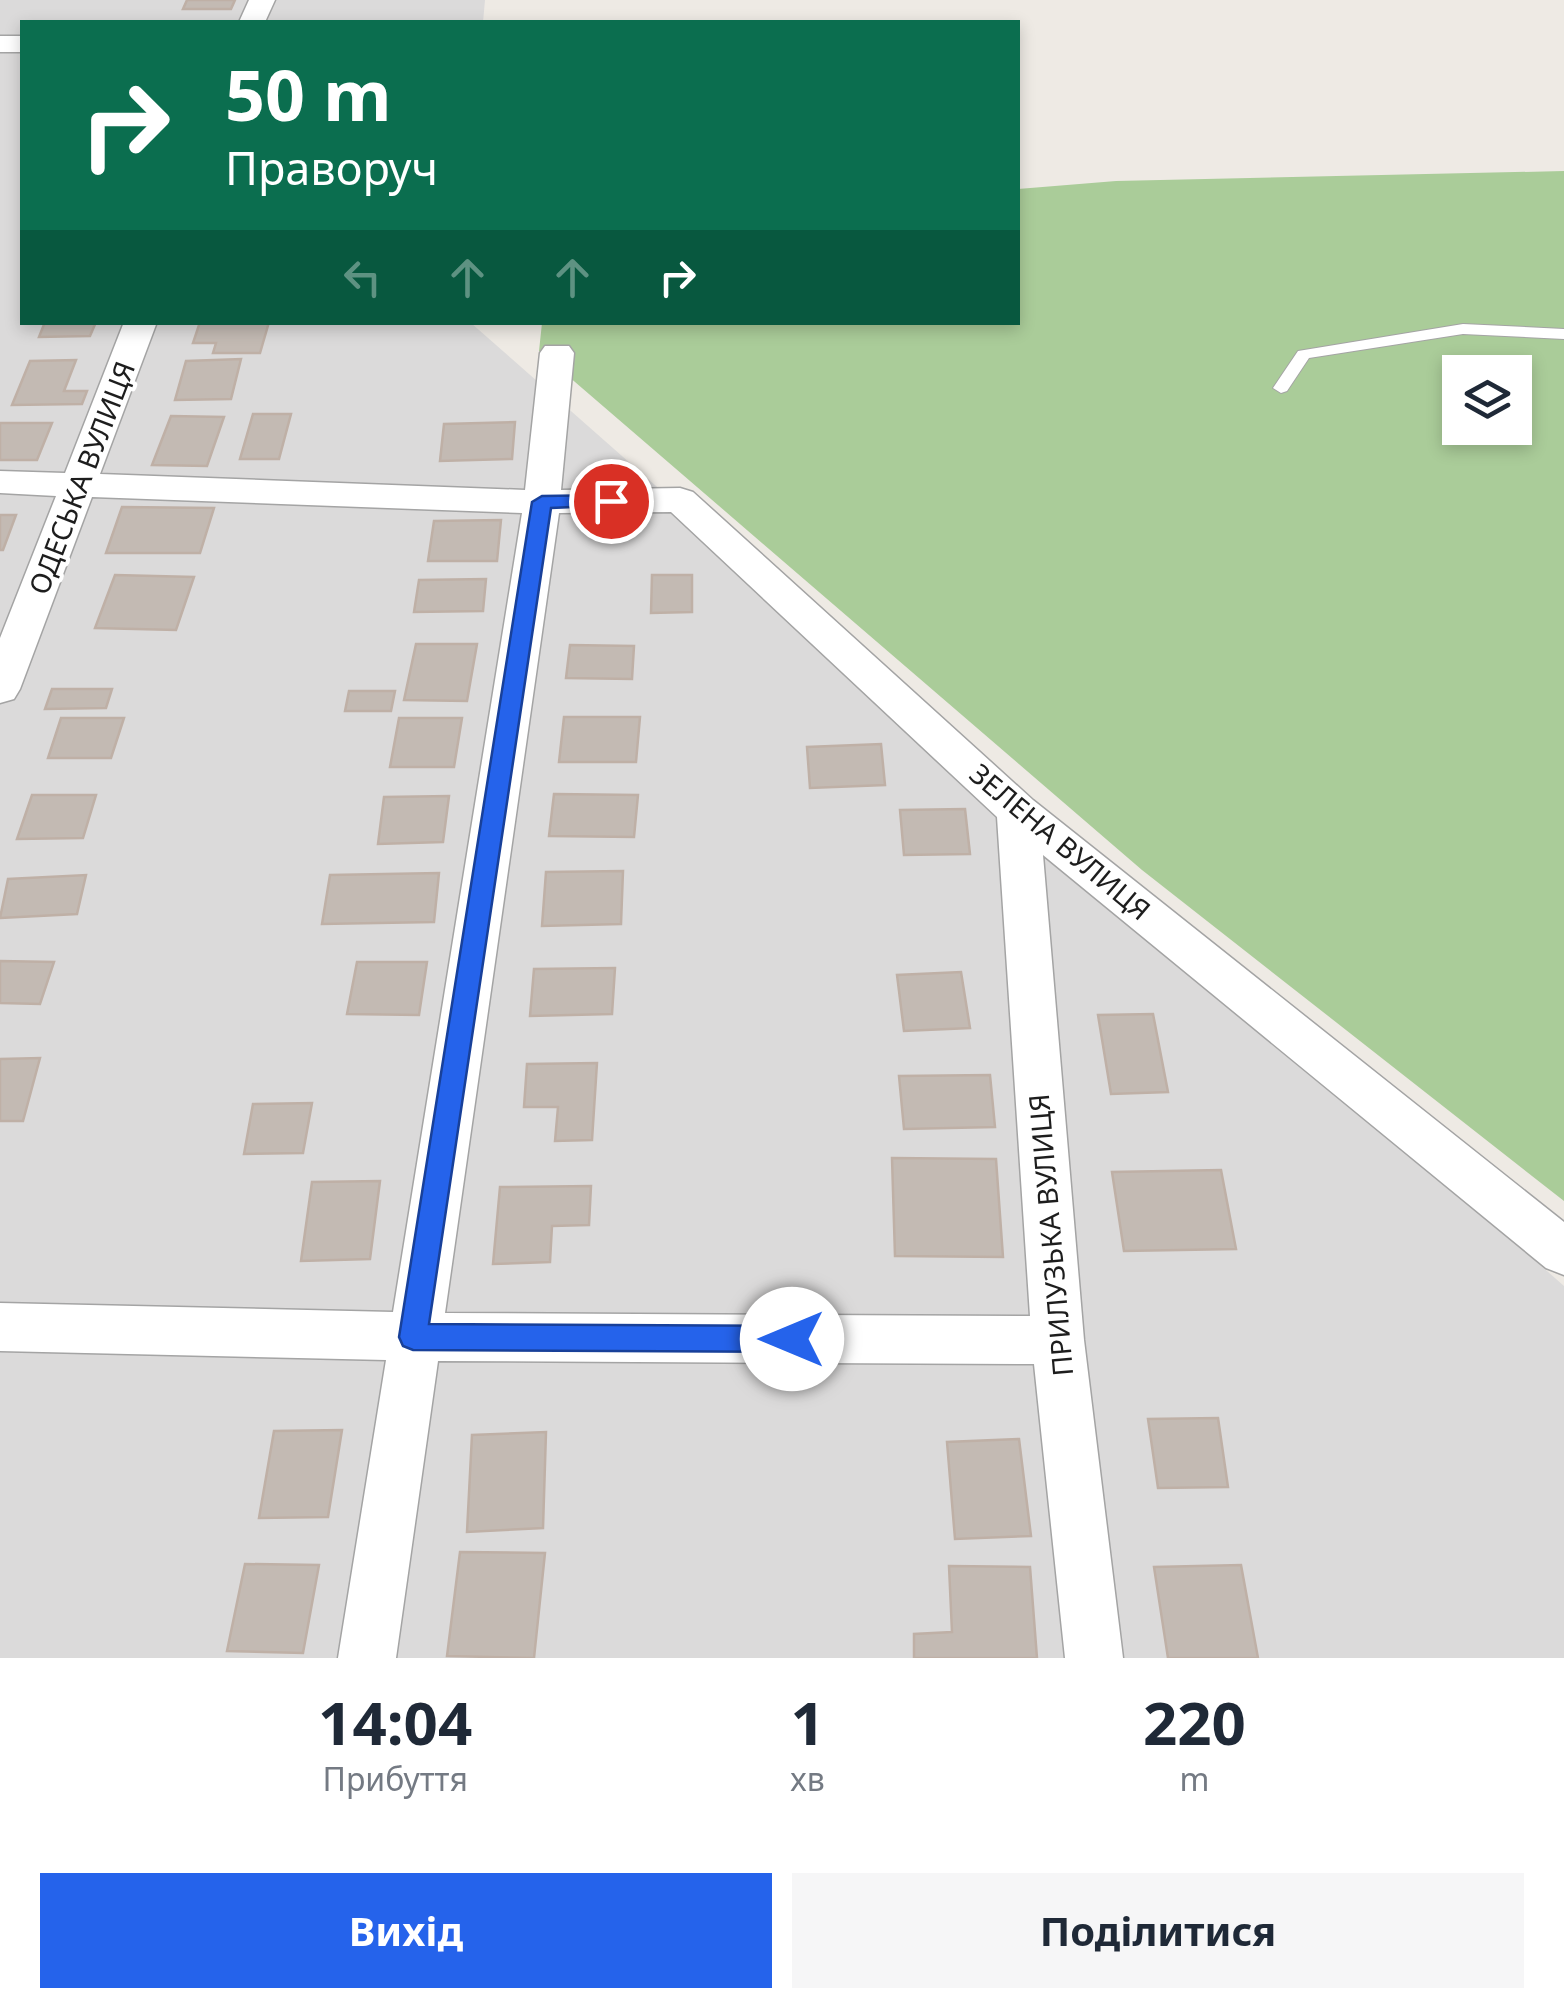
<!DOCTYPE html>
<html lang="uk">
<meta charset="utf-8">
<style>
body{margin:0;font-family:"Noto Sans",sans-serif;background:#f6f6f7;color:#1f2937;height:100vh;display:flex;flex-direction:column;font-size:38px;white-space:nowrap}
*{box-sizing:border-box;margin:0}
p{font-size:32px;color:#747a83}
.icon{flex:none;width:55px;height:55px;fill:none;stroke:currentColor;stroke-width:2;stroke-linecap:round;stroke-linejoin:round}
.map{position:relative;height:1658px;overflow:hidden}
.side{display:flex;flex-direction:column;background:#fff;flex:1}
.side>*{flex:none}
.hud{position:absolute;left:20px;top:20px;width:1000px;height:305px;border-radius:0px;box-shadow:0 5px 15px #0003;background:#0b6e4f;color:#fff;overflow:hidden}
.tools{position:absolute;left:1442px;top:355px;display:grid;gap:20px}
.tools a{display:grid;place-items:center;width:90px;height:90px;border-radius:0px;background:#fff;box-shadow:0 5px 15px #0003;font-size:50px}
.pin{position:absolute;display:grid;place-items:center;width:85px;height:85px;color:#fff;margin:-42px;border:5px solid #fff;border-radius:50%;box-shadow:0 2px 10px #0007}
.me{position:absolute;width:110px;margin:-55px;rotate:270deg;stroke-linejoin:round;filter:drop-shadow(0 0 8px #0008)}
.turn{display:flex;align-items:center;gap:35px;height:210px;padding:0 40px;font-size:45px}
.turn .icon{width:130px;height:130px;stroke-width:2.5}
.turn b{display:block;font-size:70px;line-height:85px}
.lanes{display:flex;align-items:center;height:95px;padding:0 40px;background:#0003;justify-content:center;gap:50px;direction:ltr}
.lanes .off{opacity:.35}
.eta{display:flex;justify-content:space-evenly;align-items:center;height:170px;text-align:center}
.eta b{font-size:60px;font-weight:700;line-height:70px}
.primary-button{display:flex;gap:20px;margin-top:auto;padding:20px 40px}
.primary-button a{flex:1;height:115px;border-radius:0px;background:#2563eb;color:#fff;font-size:40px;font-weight:700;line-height:115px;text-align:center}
.primary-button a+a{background:#f6f6f7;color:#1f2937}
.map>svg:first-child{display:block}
.residential{fill:#dbdada}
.forest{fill:#ac9;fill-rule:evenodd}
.building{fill:#c3bab3;stroke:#bfb0a6;stroke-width:2.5}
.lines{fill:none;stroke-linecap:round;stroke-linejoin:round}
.service-casing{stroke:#a4a4a4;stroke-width:2}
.minor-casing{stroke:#a4a4a4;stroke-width:3}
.service{fill:#fff;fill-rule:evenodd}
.minor{fill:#fff;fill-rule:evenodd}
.route{fill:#2563eb;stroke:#184099;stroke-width:2.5}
.labels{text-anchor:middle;stroke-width:8;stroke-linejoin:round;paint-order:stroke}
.street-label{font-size:28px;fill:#1d1d1d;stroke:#fff}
</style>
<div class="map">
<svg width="1564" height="1658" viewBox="0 0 1564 1658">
<rect width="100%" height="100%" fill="#eeeae4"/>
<!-- residential -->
<path class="residential" d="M0 0H485L483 22H22V322L471 323 1564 1286V1658H0Z"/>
<!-- forest -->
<path class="forest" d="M1564 171V1201L1142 870 539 351 542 323 1018 322V189L1116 181ZM1460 372H1515V428H1460Z"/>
<!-- building -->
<g class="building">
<path d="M187 0H235L231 9H183Z"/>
<path d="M45 322H96L90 336 39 337Z"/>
<path d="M200 322H269L260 353H213L216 343H193Z"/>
<path d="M241 359 231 399 175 400 186 361Z"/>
<path d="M76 360 64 391H87L82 404 12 405 30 361Z"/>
<path d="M253 414H291L279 459H240Z"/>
<path d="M171 416 224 417 207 466 152 465Z"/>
<path d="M515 422 512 459 440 461 444 424Z"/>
<path d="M0 423H52L37 460H0Z"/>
<path d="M122 507 214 508 200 553H106Z"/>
<path d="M0 515H16L3 550H0Z"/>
<path d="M501 520 497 561H428L434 521Z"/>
<path d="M115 575 194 577 176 630 95 628Z"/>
<path d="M652 575H692V612L651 613Z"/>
<path d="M486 579 483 611 414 612 419 580Z"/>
<path d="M416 644H477L467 701 404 700Z"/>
<path d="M570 645 634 646 632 679 566 678Z"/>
<path d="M52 689H112L106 708 45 709Z"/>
<path d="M349 691H395L391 711H345Z"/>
<path d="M564 717H640L636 762H559Z"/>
<path d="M61 718H124L111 758H48Z"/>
<path d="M399 718H462L454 767H390Z"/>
<path d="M881 744 885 785 810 788 807 747Z"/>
<path d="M554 794 638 795 634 837 549 836Z"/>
<path d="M32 795H96L83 838 17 839Z"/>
<path d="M449 796 443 842 378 844 384 797Z"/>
<path d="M965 809 970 854 904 855 900 810Z"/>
<path d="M623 871 621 924 542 926 546 872Z"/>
<path d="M439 873 434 922 322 924 330 875Z"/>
<path d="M86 875 77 914 0 918 8 879Z"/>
<path d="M0 961 54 962 40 1004 0 1003Z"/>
<path d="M357 962H427L419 1015 347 1014Z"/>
<path d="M615 968 612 1014 530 1016 534 969Z"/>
<path d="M961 972 970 1028 904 1031 897 975Z"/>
<path d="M1153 1014 1168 1092 1111 1094 1098 1015Z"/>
<path d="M40 1058 23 1121H0V1059Z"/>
<path d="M597 1063 592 1140 555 1141 558 1107H524L527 1064Z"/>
<path d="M990 1075 995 1127 904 1129 899 1076Z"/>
<path d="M312 1103 303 1153 244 1154 253 1104Z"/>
<path d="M892 1158 996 1159 1003 1257 895 1256Z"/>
<path d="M1221 1170 1236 1249 1124 1251 1112 1172Z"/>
<path d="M380 1181 370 1259 301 1261 312 1182Z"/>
<path d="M591 1186 589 1225 552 1226 550 1262 493 1264 500 1187Z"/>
<path d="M1218 1418 1228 1487 1158 1488 1148 1419Z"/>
<path d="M342 1430 328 1517 259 1518 274 1431Z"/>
<path d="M546 1432 543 1528 467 1532 472 1435Z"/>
<path d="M1019 1439 1031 1536 955 1539 947 1442Z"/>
<path d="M460 1552 545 1553 534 1658 447 1656Z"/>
<path d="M245 1564 319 1565 303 1653 227 1651Z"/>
<path d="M1241 1565 1258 1658H1168L1154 1567Z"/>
<path d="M949 1566 1030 1567 1037 1658H914V1634L952 1632Z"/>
</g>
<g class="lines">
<!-- service casing -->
<g class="service-casing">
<path id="service" d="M1463 324 1564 329V339L1463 334 1309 358 1287 391 1281 393 1273 388 1298 351Z"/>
</g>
<!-- minor casing -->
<g class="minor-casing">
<g id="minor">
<path d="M249 0H275L265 22H239Z"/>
<rect x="0" y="36" width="22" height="16"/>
<path d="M124 322H157L100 474 525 490 540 353 545 346H569L574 353 561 490 680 488 693 492 1033 800 1564 1222V1275L1546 1268 1043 855 1084 1340 1123 1658H1065L1034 1364 438 1361 396 1658H338L386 1360 0 1351V1303L393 1312 522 513 92 497 20 689 14 699 0 703V638L56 496 0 493V471L65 473ZM671 512 997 817 1030 1316 445 1313 559 513Z"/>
</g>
</g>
<!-- service -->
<use href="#service" class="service"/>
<!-- minor -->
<use href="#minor" class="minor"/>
</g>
<!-- route -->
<path class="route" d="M611 495 620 501 618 505 551 508 429 1324 792 1326 802 1330 806 1339 802 1348 792 1352 413 1350 403 1346 399 1337 532 502 542 496Z"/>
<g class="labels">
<!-- street labels -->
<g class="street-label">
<text transform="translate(82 478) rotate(-69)" y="10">ОДЕСЬКА ВУЛИЦЯ</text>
<text transform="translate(1060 842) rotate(40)" y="10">ЗЕЛЕНА ВУЛИЦЯ</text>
<text transform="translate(1051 1235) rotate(-95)" y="10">ПРИЛУЗЬКА ВУЛИЦЯ</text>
</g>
</g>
</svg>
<div class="tools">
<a><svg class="icon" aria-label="layers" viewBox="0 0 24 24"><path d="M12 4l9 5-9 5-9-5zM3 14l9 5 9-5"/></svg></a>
</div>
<div class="pin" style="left:611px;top:501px;background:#d93025"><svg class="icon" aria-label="arrive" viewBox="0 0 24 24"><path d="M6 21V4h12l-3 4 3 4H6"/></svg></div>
<svg class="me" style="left:792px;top:1339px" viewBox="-20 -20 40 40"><circle r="19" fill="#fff"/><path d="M0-13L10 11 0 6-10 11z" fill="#2563eb"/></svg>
<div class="hud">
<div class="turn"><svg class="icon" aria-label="right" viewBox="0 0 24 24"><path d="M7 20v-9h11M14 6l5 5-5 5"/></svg><div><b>50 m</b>Праворуч</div></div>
<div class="lanes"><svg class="icon off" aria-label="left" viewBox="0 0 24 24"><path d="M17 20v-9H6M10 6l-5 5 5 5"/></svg><svg class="icon off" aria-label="ahead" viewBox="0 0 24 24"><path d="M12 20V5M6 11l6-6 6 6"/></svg><svg class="icon off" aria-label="ahead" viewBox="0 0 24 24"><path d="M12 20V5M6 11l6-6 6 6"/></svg><svg class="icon" aria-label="right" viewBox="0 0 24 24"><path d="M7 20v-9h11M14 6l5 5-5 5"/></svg></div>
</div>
</div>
<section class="side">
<div class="eta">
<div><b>14:04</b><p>Прибуття</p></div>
<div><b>1</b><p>хв</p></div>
<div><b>220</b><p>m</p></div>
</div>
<div class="primary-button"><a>Вихід</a><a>Поділитися</a></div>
</section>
